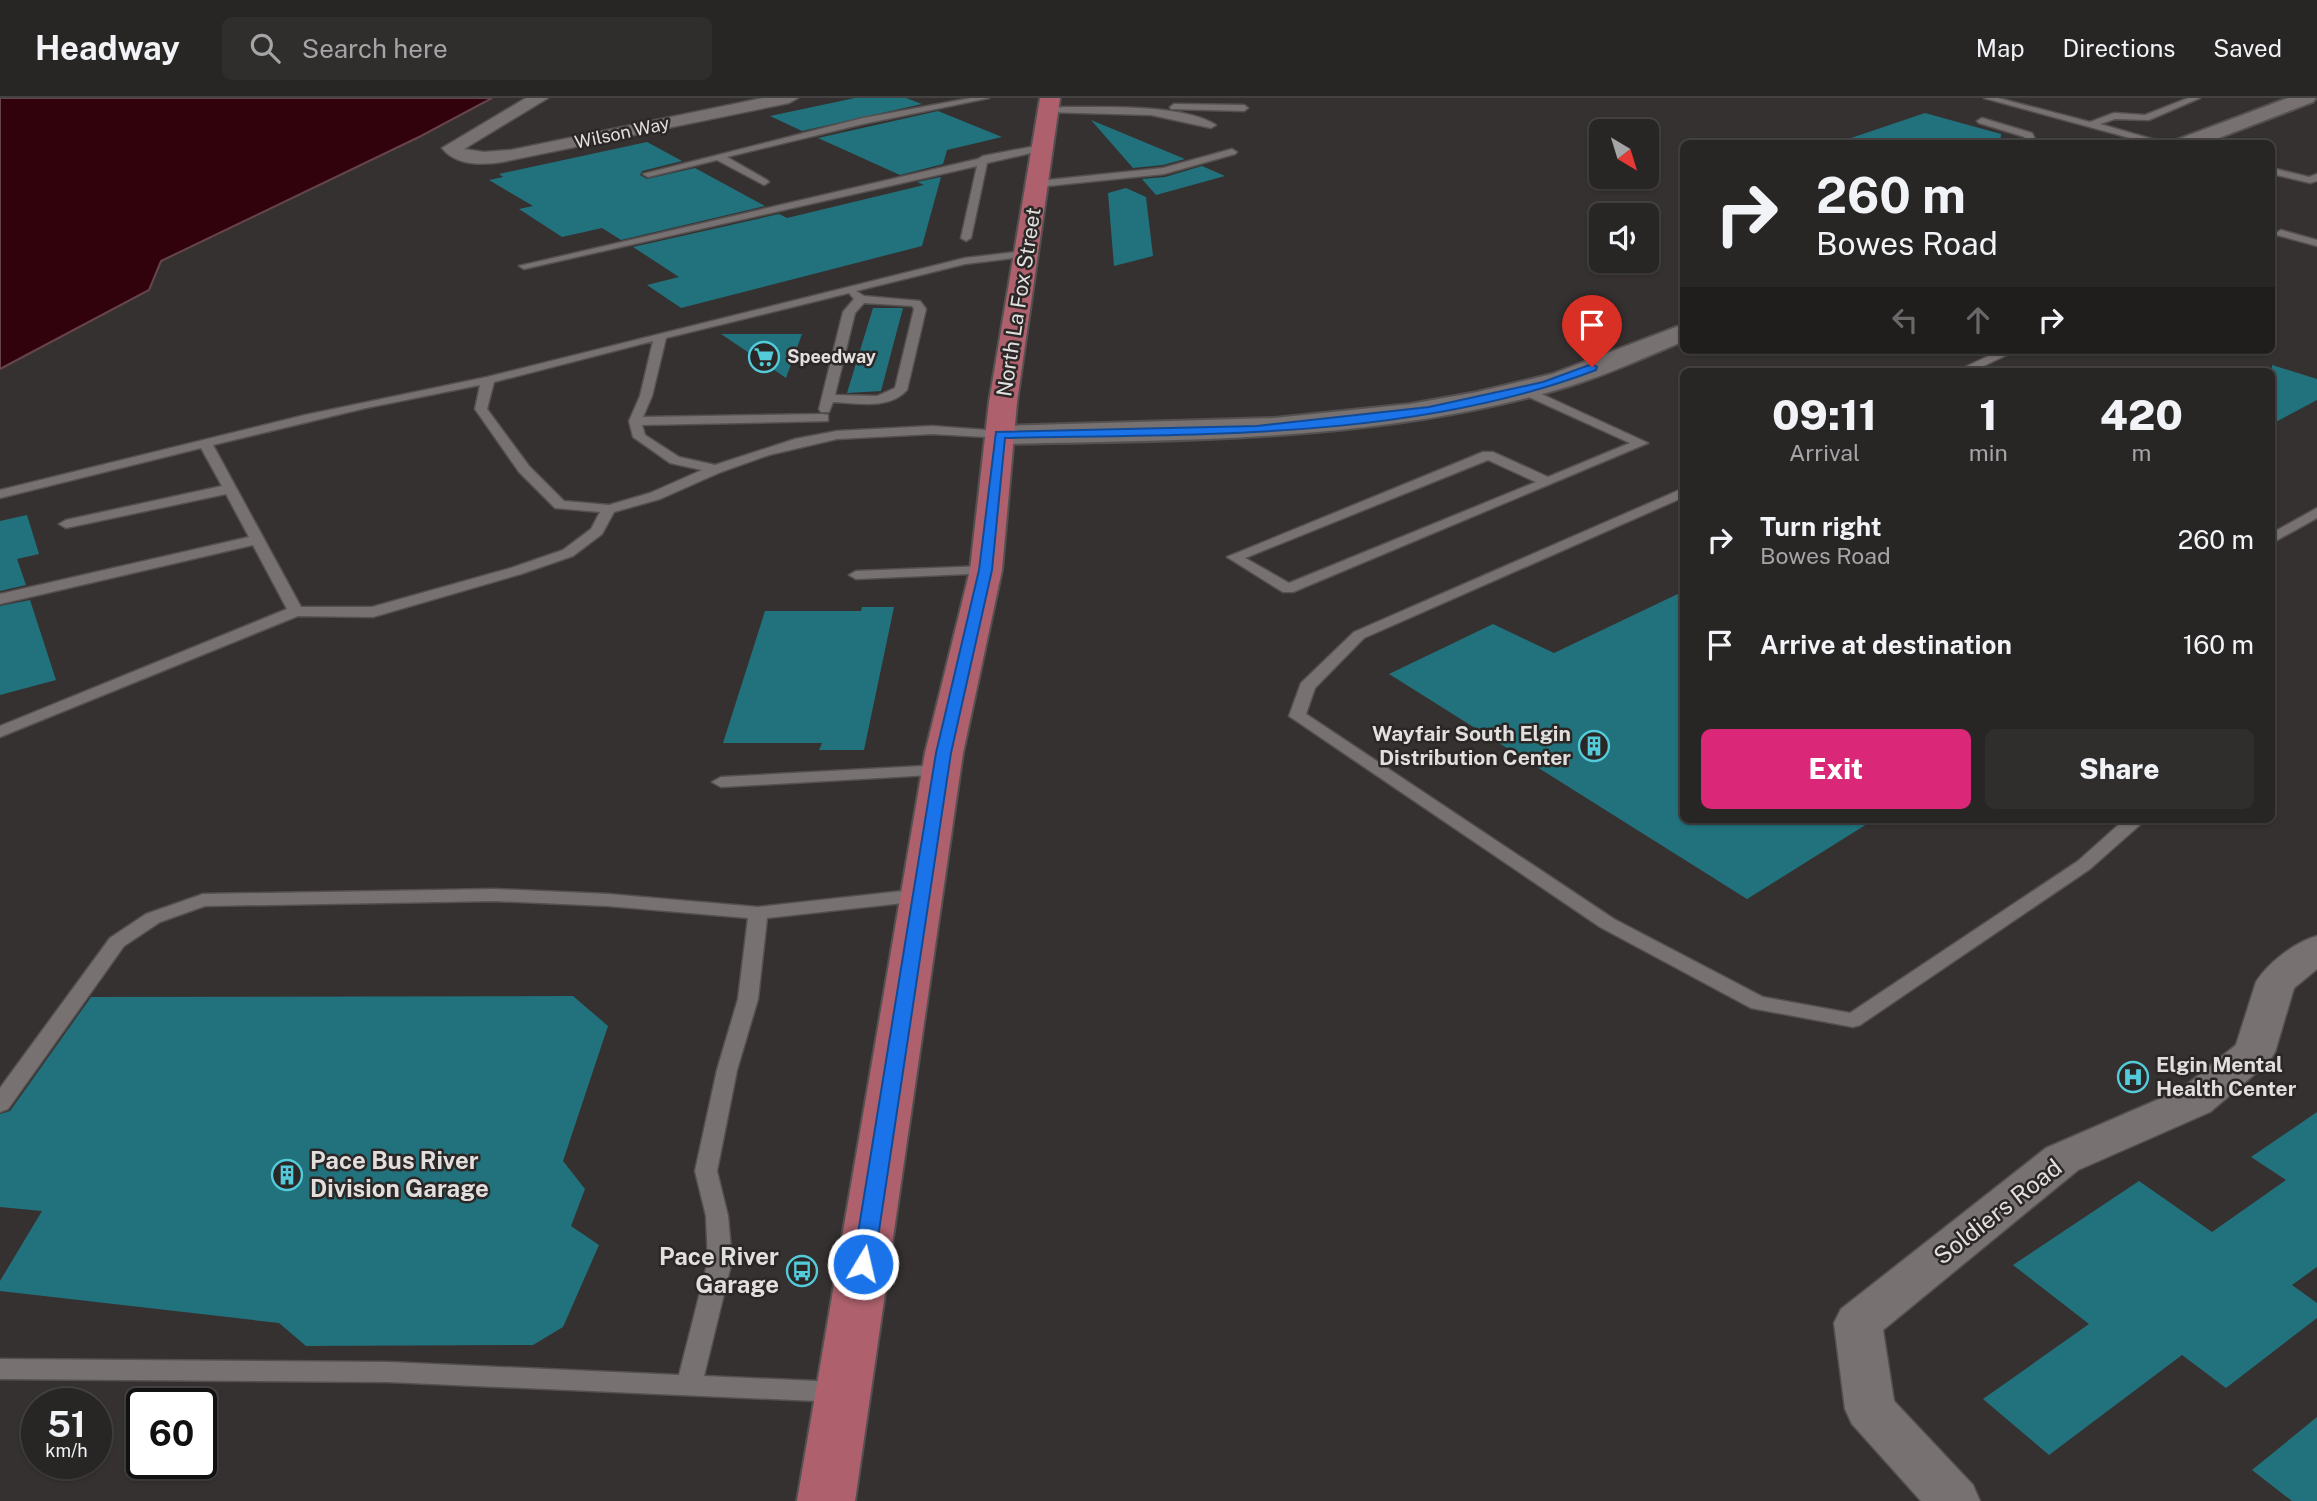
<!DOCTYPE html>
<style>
body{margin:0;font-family:"Public Sans",sans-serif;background:#302d2d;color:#f1f3f6;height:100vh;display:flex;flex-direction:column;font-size:26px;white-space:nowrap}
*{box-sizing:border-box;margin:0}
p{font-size:23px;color:#a5a5a7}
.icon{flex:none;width:38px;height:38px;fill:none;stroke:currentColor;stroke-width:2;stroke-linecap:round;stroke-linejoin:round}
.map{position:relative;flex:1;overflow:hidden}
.panel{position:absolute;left:1680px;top:270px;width:595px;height:455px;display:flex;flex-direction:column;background:#282525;border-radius:10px;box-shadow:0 2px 5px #0004,0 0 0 2px #444242}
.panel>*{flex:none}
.guide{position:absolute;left:1680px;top:42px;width:595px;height:214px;border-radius:10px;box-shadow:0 2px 5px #0004,0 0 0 2px #444242;background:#282525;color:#f1f3f6;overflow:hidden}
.needle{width:46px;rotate:142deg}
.buttons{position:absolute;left:1589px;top:21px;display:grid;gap:14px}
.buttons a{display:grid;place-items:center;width:70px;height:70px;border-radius:10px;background:#282525;box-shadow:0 2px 5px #0004,0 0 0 2px #444242;font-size:35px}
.speed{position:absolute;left:21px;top:1290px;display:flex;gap:14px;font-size:35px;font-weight:700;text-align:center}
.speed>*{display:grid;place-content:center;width:91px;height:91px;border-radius:50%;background:#282525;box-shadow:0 2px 5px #0004,0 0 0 2px #444242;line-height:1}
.speed small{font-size:18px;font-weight:400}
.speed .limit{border:4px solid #111;border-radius:10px;background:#fff;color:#111}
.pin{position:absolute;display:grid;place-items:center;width:60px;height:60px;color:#fff;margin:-72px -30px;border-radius:50% 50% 50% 0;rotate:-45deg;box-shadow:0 0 7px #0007}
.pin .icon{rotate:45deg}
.me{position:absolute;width:77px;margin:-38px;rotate:9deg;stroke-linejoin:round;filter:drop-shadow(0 0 5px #0008)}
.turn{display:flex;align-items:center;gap:24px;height:147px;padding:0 21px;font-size:32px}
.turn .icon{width:91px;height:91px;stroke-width:2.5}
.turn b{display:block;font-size:49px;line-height:60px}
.lanes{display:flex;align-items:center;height:66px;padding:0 21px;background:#0003;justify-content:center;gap:35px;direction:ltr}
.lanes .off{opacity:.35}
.eta{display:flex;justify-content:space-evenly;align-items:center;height:119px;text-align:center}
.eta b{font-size:42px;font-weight:800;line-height:49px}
.button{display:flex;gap:14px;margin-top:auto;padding:14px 21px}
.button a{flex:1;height:80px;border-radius:10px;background:#db2777;color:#fff;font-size:28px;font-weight:800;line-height:80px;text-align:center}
.button a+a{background:#302d2d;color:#f1f3f6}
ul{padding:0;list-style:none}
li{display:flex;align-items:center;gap:21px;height:105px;padding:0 21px}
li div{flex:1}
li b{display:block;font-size:26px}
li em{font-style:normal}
header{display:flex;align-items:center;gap:42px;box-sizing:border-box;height:98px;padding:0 35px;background:#282525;border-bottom:2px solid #444242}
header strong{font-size:33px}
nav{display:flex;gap:38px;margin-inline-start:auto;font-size:24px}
.search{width:490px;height:63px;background:#302d2d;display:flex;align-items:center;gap:18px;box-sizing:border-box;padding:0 24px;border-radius:10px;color:#a5a5a7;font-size:26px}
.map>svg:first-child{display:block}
.water{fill:#31020c;stroke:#66444b;stroke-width:2}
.building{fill:#21727c}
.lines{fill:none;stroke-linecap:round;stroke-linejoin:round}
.service-casing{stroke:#555050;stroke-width:3}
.minor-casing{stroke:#555050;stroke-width:3}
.tertiary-casing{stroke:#555050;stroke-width:4}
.primary-casing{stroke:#555050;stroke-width:4}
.service{fill:#777172;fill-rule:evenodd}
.minor{fill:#777172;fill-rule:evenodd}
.tertiary{fill:#777172;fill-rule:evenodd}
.primary{fill:#ae616d;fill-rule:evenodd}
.route{fill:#1a73e8;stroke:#114b97;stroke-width:2}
.labels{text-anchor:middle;stroke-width:5;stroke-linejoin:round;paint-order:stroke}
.far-street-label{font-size:18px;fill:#e2dfdf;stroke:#2c2727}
.far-poi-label{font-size:18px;font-weight:bold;fill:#e2dfdf;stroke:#2c2727;text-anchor:start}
.street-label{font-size:21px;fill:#e2dfdf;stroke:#2c2727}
.poi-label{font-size:21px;font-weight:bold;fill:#e2dfdf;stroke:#2c2727;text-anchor:end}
.near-poi-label{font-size:24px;font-weight:bold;fill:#e2dfdf;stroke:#2c2727;text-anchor:start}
.near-street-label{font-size:24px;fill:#e2dfdf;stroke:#2c2727}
</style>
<header>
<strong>Headway</strong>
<div class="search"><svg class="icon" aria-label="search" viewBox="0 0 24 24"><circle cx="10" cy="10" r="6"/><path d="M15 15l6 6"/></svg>Search here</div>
<nav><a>Map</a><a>Directions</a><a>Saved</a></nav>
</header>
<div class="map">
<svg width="2317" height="1403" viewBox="0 0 2317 1403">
<rect width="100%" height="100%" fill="#363131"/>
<!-- water -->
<path class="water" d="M0 0H492L421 38 161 163 149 192 0 271Z"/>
<!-- building -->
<g class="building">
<path d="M855 0H906L922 6 802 33 770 18Z"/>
<path d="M938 13 1002 39 947 52 943 66 900 77 818 40Z"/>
<path d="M1925 15 2001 36 2000 46H1852L1851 40Z"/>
<path d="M1091 22 1185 61 1163 67 1133 70Z"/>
<path d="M647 44 682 63 642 73 640 77 647 81 695 70 765 108 621 142 602 130 562 139 519 111 533 108 489 82 503 79 499 76Z"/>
<path d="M1202 68 1225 78 1156 97 1142 81 1165 79Z"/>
<path d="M941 79 922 148 681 210 647 187 679 179 633 149 779 116 787 120 924 87 917 84Z"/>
<path d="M1126 90 1146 99 1153 158 1114 168 1108 95Z"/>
<path d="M873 210H903L881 293 847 295Z"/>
<path d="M721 236H802L786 280Z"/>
<path d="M2272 267 2317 281V302L2272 326Z"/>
<path d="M27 417 39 456 17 461 26 487 0 493V423Z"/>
<path d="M1684 493V721H1875L1747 801 1389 576 1493 526 1554 555Z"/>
<path d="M30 502 56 582 0 597V508Z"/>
<path d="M862 509H894L864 652H819L822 645H723L765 513H861Z"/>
<path d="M573 898 608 928 563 1063 585 1091 571 1128 599 1147 563 1229 533 1247 306 1248 279 1225 0 1193V1183L42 1113 0 1109V1016L10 1013 91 899Z"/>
<path d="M2317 1014V1169L2292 1187 2317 1205V1220L2226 1290 2182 1257 2049 1357 1983 1301 2089 1226 2013 1167 2139 1083 2212 1134 2286 1082 2251 1059Z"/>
<path d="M2317 1319V1403H2292L2252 1372Z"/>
</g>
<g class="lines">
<!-- service casing -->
<g class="service-casing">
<g id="service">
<path d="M971 0H989L863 26 727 59 767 82 769 84 764 87 717 62 648 79 643 76 863 20Z"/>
<path d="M1984 0H1998L2090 24 2114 15 2145 17 2188 0H2200L2149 22 2115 21 2100 26 2169 46H2152Z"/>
<path d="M1174 6 1244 7 1248 10 1244 13 1171 11 1170 9Z"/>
<path d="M1047 9C1090 10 1180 4 1216 27L1211 30 1151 17 1044 14V10Z"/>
<path d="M1982 20 2032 35 2035 41 2029 46H2017L2025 39 1979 25 1977 23Z"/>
<path d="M1041 47 1044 48V52L987 65 971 140 966 143 961 140 977 68 524 171 519 168 978 61 983 58Z"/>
<path d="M1232 51 1237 54 1235 56 1164 76 1038 89 1033 86 1038 83 1163 70Z"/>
<path d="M2272 70 2309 79 2317 76V83L2310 85 2272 76Z"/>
<path d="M2281 132 2317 142V148L2277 137 2276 135Z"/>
<path d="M1025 153 1030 156 1029 158 965 166 856 193 864 198 920 203 926 211 907 292C889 312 857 305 833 304L829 314H821L819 311 843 214 854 201 849 195 666 240 652 298 643 319 823 316 828 317V323L642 327 645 337 679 359 715 367 795 341 837 333 932 328 1000 333 1006 337 1005 340 932 336 837 341 769 357 721 374 660 401 614 414 602 436 573 458 521 476 373 519 298 518 0 639V628L287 511 253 447 0 506V496L249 439 226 396 66 430 59 426 66 422 222 388 201 350 0 400V392L305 317 487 279 965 160ZM864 205 912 208 914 211 895 290 877 298 835 297 855 215ZM653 243 640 298 629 323 633 339 670 365 702 372 650 395 609 407 564 403 529 368 487 311 494 284ZM480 287 475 311 519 374 555 410 600 414 591 431 563 452 511 470 372 509H301L213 347 366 310Z"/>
<path d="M2001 252H2017L1973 273H1957Z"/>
<path d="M1524 288 1648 345 1293 494H1283L1227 459 1483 354H1493L1548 379 1630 345 1520 295 1518 292ZM1488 362 1536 384 1289 485 1245 460Z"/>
<path d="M1684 390V399L1364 540 1315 590 1306 616 1614 821 1763 899 1850 915 2078 763 2125 721H2145L2142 725 2090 771 1860 927 1853 929 1751 910 1600 829 1289 618 1301 585 1354 534Z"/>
<path d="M2317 410V420L2272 445V435Z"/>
<path d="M986 468 993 472 991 475 856 481 849 477 856 473Z"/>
<path d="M941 667 950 672 947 676 721 689 712 684 721 679Z"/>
<path d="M495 791 608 796 758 809 921 791 928 793 930 797 928 801 921 803 767 820 758 901 737 972 717 1073 728 1118 732 1163 704 1278 839 1284 848 1287 851 1294 848 1301 839 1304 388 1284 0 1281V1261L388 1264 679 1277 708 1163 706 1118 695 1073 717 972 738 901 748 820 608 808 495 803 205 808 160 824 124 848 8 1011 0 1014V990L110 840 146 816 203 796Z"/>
</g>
</g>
<!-- minor casing -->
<g class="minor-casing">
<g id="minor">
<path d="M526 0H548L464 51 484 54 511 52 763 0H798L789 5 502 64C482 67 456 68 442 50Z"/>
<path d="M2317 838V871L2294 890 2275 954 2269 964 2210 1014 2078 1072 1883 1232 1894 1303 1973 1387 1980 1403H1921L1852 1326 1845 1311 1834 1225 1841 1211 2046 1050 2180 992 2236 947 2256 884C2268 865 2295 844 2317 838Z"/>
</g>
</g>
<!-- tertiary casing -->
<g class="tertiary-casing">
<g id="tertiary">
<path d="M2288 0H2316L2313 4 2203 46H2173L2176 42Z"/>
<path d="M1684 226V243C1646 259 1609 276 1570 288 1386 344 1190 342 1000 346L990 343 986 337 990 331 1000 328 1274 320 1410 306 1477 294 1552 276Z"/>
</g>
</g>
<!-- primary casing -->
<g class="primary-casing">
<path id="primary" d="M1040 0H1060L1017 304 1002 472 963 655 855 1403H797L925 655 970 472 989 304Z"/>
</g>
<!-- service -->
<use href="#service" class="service"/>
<!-- minor -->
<use href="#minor" class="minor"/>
<!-- tertiary -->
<use href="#tertiary" class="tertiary"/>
<!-- primary -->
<use href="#primary" class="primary"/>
</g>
<!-- route -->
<path class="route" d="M1592 266 1597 269 1596 272C1413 342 1199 336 1005 340L992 472 951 655 874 1166 871 1171 863 1174 856 1171 853 1166 936 655 979 472 996 334 1257 328 1429 309 1543 284Z"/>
<!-- icons -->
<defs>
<g id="supermarket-ring" transform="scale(1.575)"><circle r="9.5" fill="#2c2727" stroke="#53cbda" stroke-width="1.5"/><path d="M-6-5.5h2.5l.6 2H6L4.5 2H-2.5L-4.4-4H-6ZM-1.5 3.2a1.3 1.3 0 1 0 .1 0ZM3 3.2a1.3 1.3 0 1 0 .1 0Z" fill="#53cbda"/></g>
<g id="building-ring" transform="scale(1.575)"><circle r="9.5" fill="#2c2727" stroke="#53cbda" stroke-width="1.5"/><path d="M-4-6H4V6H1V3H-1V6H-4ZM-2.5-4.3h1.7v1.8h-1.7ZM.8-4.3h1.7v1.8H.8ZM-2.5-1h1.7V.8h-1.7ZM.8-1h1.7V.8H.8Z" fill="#53cbda"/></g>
<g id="hospital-ring" transform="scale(1.575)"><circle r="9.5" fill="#2c2727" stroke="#53cbda" stroke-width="1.5"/><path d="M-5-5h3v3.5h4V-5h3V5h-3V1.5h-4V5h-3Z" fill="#53cbda"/></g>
<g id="bus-ring" transform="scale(1.575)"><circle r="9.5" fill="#2c2727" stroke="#53cbda" stroke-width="1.5"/><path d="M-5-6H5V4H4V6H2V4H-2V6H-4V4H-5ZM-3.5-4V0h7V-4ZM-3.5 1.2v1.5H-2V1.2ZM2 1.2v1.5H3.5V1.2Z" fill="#53cbda"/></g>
</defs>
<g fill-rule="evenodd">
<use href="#supermarket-ring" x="764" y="259"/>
<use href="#building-ring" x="1594" y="648"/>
<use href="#hospital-ring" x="2133" y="979"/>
<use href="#building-ring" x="287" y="1077"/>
<use href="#bus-ring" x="802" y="1173"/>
</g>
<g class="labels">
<!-- far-street labels -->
<g class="far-street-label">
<text transform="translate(622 35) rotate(-12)" y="6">Wilson Way</text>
</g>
<!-- far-poi labels -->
<g class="far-poi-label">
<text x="787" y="265">Speedway</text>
</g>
<!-- street labels -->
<g class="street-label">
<text transform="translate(1019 204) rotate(-81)" y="7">North La Fox Street</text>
</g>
<!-- poi labels -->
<g class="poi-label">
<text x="1571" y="643">Wayfair South Elgin<tspan x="1571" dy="24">Distribution Center</tspan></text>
<text x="2156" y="974" text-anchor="start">Elgin Mental<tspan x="2156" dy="24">Health Center</tspan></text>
</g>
<!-- near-poi labels -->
<g class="near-poi-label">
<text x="310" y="1071">Pace Bus River<tspan x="310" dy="28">Division Garage</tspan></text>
<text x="779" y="1167" text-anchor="end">Pace River<tspan x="779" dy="28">Garage</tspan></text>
</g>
<!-- near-street labels -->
<g class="near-street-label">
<text transform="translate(1998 1114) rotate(-38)" y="8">Soldiers Road</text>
</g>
</g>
</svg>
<div class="buttons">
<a><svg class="needle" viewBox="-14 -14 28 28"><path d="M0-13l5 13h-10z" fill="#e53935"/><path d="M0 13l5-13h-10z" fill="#a5a5a7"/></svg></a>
<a><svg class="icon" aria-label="sound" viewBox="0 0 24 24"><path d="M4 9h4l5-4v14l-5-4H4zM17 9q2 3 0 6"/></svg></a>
</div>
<div class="speed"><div>51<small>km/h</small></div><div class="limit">60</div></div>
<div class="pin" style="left:1592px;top:269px;background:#d93025"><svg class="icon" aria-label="arrive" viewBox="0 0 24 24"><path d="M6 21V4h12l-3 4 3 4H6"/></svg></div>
<svg class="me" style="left:863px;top:1166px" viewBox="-20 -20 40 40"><circle r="17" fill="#1a73e8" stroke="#fff" stroke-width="3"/><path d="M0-11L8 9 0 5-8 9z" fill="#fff"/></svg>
<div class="guide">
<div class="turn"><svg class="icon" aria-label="right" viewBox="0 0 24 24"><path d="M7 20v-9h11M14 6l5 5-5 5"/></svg><div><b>260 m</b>Bowes Road</div></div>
<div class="lanes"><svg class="icon off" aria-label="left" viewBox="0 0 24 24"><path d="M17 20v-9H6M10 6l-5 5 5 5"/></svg><svg class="icon off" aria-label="ahead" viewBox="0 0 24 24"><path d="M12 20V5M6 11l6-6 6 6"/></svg><svg class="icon" aria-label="right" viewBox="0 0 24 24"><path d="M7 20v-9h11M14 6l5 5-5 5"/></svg></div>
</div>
<section class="panel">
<div class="eta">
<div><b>09:11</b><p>Arrival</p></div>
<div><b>1</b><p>min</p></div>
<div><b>420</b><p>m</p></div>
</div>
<ul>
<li><svg class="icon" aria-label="right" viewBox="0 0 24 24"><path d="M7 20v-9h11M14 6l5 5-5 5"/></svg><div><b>Turn right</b><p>Bowes Road</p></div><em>260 m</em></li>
<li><svg class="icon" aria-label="arrive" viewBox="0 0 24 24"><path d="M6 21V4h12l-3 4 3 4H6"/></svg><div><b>Arrive at destination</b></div><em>160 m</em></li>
</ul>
<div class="button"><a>Exit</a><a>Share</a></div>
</section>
</div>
